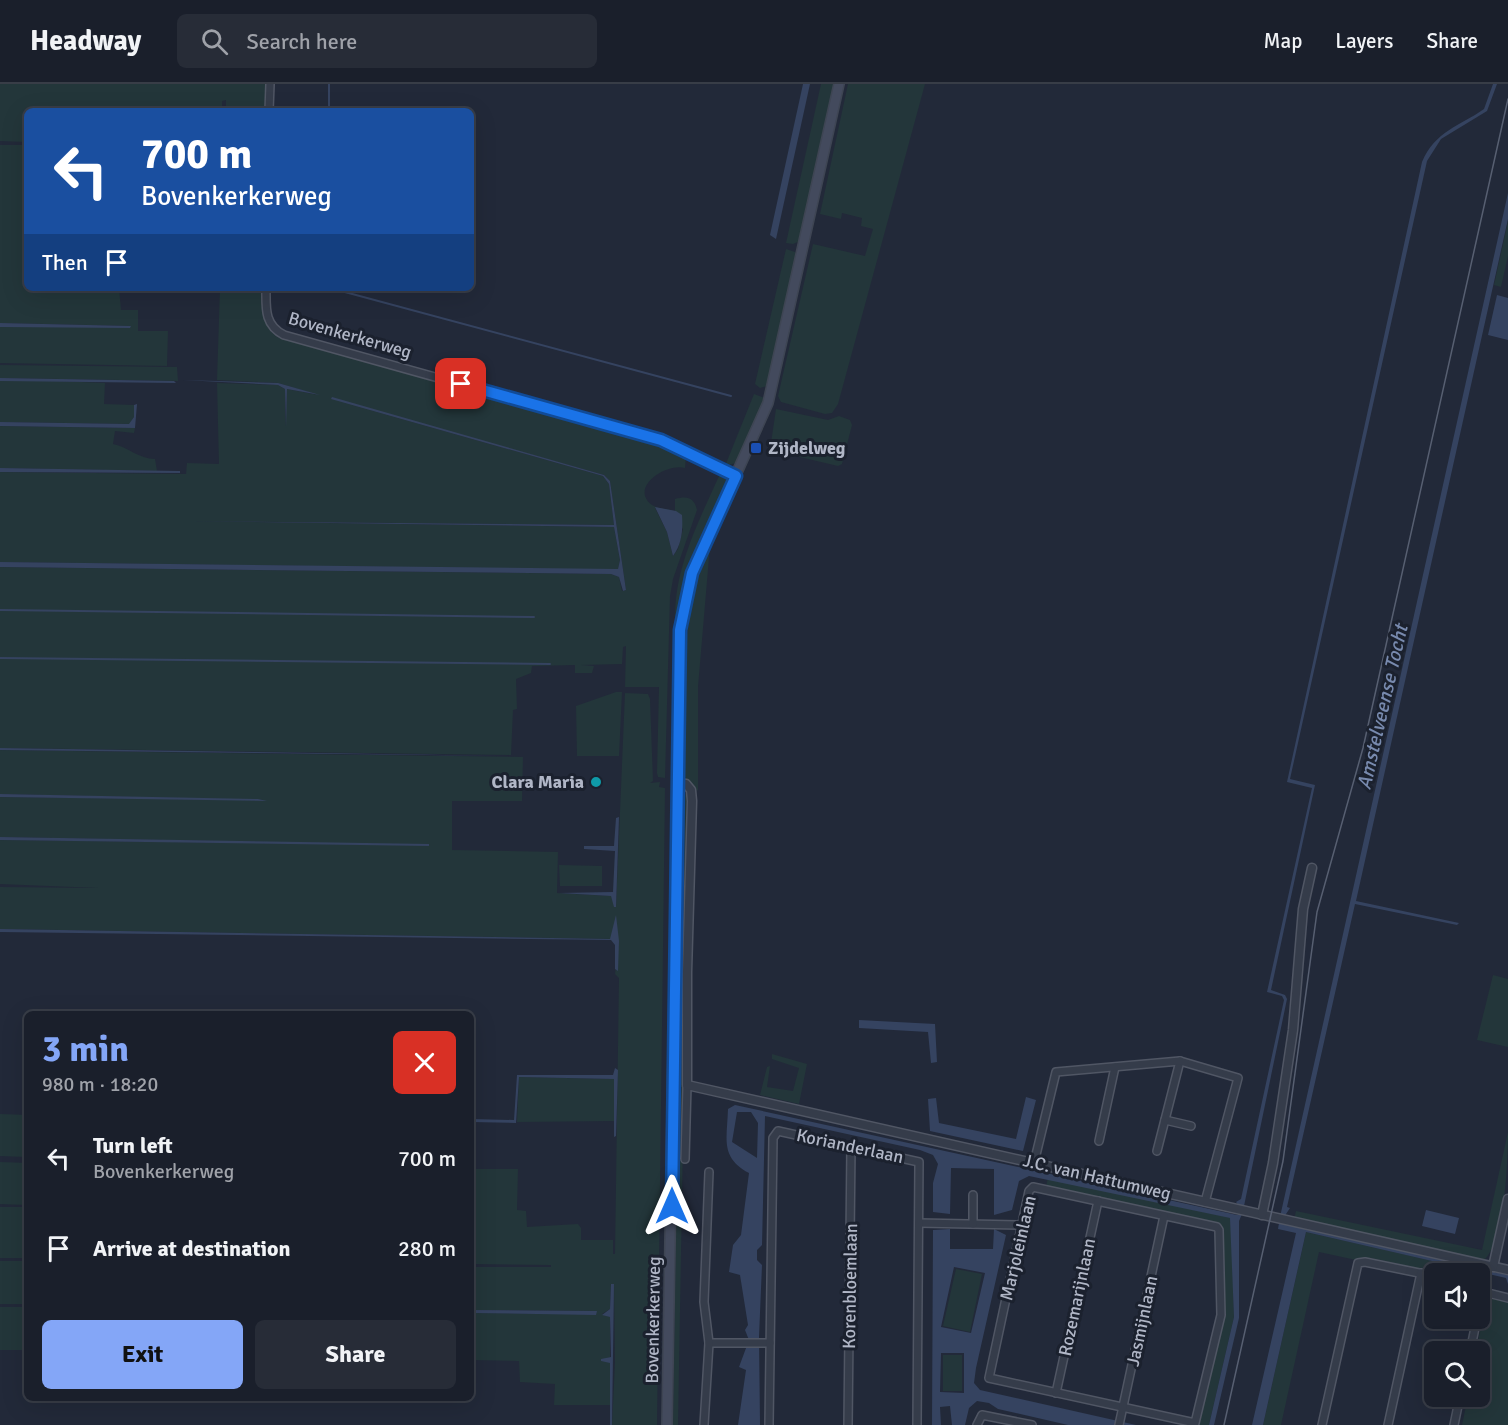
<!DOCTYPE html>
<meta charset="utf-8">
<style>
body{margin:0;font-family:Signika,sans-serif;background:#272c37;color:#f1f3f6;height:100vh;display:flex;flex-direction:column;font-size:22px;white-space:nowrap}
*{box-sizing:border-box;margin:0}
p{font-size:20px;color:#9fa2a9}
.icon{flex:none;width:33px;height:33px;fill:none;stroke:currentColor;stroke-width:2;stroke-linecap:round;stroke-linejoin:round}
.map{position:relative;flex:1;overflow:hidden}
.drawer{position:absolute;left:24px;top:927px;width:450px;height:390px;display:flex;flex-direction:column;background:#1a1f2b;border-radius:9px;box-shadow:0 6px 24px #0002,0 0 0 2px #383d47}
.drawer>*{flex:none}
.top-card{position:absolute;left:24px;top:24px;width:450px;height:183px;border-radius:9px;box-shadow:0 6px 24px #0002,0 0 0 2px #383d47;background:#1a4fa0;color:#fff;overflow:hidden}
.controls{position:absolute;left:1424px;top:1179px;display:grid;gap:12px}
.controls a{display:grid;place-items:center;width:66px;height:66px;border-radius:9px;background:#1a1f2b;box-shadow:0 6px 24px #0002,0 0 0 2px #383d47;font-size:30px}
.pin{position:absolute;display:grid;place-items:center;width:51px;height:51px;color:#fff;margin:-26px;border-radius:12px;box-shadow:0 3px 9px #0006}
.me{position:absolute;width:66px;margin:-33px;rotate:0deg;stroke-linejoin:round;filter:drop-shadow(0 0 4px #0008)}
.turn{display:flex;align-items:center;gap:21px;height:126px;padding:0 18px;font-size:27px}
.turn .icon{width:78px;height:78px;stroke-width:2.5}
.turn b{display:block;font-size:42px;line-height:51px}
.then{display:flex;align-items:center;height:57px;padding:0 18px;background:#0003;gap:12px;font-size:22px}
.round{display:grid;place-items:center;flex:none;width:63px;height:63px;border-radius:9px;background:#272c37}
.overview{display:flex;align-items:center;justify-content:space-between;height:102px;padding:0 18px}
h1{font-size:36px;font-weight:700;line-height:45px;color:#84a6f7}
.action{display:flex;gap:12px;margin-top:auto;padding:12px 18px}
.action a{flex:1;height:69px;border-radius:9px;background:#84a6f7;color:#111;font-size:24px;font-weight:700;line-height:69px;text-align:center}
.action a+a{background:#272c37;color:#f1f3f6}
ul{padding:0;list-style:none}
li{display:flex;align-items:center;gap:18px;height:90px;padding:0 18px}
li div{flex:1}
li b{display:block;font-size:22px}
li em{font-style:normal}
header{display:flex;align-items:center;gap:36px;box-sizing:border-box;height:84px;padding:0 30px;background:#1a1f2b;border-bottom:2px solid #383d47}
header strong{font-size:28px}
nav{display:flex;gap:33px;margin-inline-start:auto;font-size:21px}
.search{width:420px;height:54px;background:#272c37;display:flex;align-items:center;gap:15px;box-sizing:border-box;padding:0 21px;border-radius:9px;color:#9fa2a9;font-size:22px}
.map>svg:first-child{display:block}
.green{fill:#23363a;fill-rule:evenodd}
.water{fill:#354360;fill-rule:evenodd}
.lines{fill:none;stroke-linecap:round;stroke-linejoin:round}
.stream{stroke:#354360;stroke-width:2}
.minor-casing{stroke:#505664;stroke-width:10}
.tertiary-casing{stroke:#505664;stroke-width:11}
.secondary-casing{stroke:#3e4553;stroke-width:12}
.minor{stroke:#353c4a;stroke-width:7}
.tertiary{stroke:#353c4a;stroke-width:8}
.secondary{stroke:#434a5d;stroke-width:9}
.tram{stroke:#575f71;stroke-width:1.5}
.route-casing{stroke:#114b97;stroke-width:15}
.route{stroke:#1a73e8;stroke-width:10}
.transit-dot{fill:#1a4fb4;stroke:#1b212e;stroke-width:2}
.culture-dot{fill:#0f9aa8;stroke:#1b212e;stroke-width:2}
.labels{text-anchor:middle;stroke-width:6;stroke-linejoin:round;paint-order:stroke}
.street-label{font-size:18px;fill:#b0b6c6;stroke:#1b212e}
.poi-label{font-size:18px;font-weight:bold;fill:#b0b6c6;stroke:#1b212e;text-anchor:start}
.water-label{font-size:20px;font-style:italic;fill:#788aae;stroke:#1b212e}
</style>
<header>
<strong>Headway</strong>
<div class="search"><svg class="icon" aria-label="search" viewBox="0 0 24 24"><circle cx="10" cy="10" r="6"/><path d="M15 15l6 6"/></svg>Search here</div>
<nav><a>Map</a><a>Layers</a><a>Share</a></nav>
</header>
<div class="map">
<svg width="1508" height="1341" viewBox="0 0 1508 1341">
<rect width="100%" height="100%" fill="#222939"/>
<!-- green -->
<g class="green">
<path d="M0 0H267L266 27H226V16L222 17V27H27V58L0 57Z"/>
<path d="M821 0H834L800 157 793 160 786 159Z"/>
<path d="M848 0H925L838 320 832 329 825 330 781 318 778 312 813 160 865 172 873 145 861 142 862 134 842 129 841 135 820 130Z"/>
<path d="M0 61H27V204H119L121 226H138V247H168L167 282 0 279V243L130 242 0 239Z"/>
<path d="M1508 137V172L1501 203 1494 201Z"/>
<path d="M786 165 795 168 796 174 767 302 760 304 755 300Z"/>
<path d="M220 204H264C264 223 261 241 277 253L611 344 660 359 686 372 685 384C665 379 629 404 652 421 658 425 669 425 675 427V415C687 412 694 413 697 426L673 495 670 512 665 694 658 693 657 689 659 603H625L626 562 623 563 622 580 581 581 594 582 592 589H575V581L532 582 531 589 516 595 517 625 513 626 511 671 0 664V483L611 490 619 493 622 507 626 506 610 397 604 391 331 315 603 392 609 400 614 441 185 437 614 443 620 476 618 486 0 478V388L186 390 187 379 219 380 217 299 278 301 285 305V343L287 305 318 311 278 299 217 296ZM655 424 668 427 683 445 678 465 673 472 667 448Z"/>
<path d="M0 281 177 283 178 297 0 294Z"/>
<path d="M35 296 105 299 104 320 134 321V333L130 340 0 338V297Z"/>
<path d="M754 310 765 314 736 379 725 382Z"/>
<path d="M776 325 828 336 839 332 850 336 852 341 842 380 838 382 770 366Z"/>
<path d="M0 342 135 344 134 349 115 347 113 360C128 363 139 375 155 375L157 387 0 384Z"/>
<path d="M720 390 726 394 728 403C703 449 683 494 676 547 670 491 698 439 720 390Z"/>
<path d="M710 462 698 603V707L683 691C684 614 678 533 710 462Z"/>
<path d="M616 608H622L619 672H577L576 622Z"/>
<path d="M625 609 648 610 650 615 653 697 650 699 660 698 659 703 665 704 657 1341H612L615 1279 614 1200H611L610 1225 602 1230 610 1233V1273L601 1277 610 1278V1321H554L555 1300 520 1298 519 1277 471 1276V1229L596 1230V1227L471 1226V1183H551V1181L471 1180V1085H518L517 1126 526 1127 527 1143 578 1140 581 1144V1156H613V1170H615L619 894 615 890 619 857 612 852 611 855 0 845V803L98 804 0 800V756L429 761 0 753V713L264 716 0 710V666L523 673 522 717H452V766L558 768 557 809 611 812 616 823Z"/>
<path d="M683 708 689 714 678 1341H673Z"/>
<path d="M559 781 602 782V802H560Z"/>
<path d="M1493 891 1508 895V963L1477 956Z"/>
<path d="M772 970 807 980 799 1020 760 1011 767 983 770 982 767 1003 793 1007 799 984 772 975Z"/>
<path d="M519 993 614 995V1037L517 1038Z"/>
<path d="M0 1030 27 1031V1073L0 1072Z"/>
<path d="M1508 1048C1508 1076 1505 1158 1484 1176L1294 1136 1296 1127 1482 1166Z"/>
<path d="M0 1078 27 1079V1121L0 1120Z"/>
<path d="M1048 1094 1231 1134 1234 1233 1209 1341H1199L1225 1231 1221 1142 1046 1103Z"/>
<rect x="0" y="1123" width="27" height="51"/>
<path d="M1306 1148 1477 1187 1476 1189H1440L1371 1174H1360L1356 1176 1319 1168 1281 1341H1263Z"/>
<rect x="0" y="1177" width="27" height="43"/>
<path d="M956 1185 982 1190 970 1248 943 1242Z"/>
<path d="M1490 1214 1508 1218V1341H1462L1468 1313 1479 1312V1268L1476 1267 1486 1218Z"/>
<rect x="0" y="1223" width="27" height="43"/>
<rect x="943" y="1271" width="19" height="36"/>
</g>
<!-- water -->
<g class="water">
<path d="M803 0H810L776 155 770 151Z"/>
<path d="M1493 0H1497L1487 27 1441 55 1427 77 1290 695 1315 701 1271 906 1285 911 1287 915 1244 1122 1240 1123 1236 1118 1241 1115 1284 916 1282 912 1267 908 1312 704 1287 698 1422 78C1435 47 1460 42 1484 25Z"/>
<path d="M1508 109V135L1356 817 1459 839 1457 841 1355 820 1287 1123 1290 1124 1284 1133H1280Z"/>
<path d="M1497 211 1508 214V256L1488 251Z"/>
<path d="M0 239 131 242 130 244 0 243Z"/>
<path d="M0 294 174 297 176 299 0 297Z"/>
<path d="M183 296 278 299 320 311 287 305 286 344 285 305 278 301Z"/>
<path d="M332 313 604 391 610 397 626 506 623 507 619 493 611 490 0 483V478L618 485 620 476 614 443 184 437 614 441 609 400 603 392 331 315Z"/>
<path d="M137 320 135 344 0 342V338L129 340 134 333V321Z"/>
<path d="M0 384 180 387V389L0 388Z"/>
<path d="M655 423 676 427 682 431C683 446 682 460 673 472L667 448Z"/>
<path d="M0 664 515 672 0 666Z"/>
<path d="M0 710 258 715 267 717 0 713Z"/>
<path d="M619 733 616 823H614L611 812 559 809 613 808 615 767 584 765V762H614L616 734Z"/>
<path d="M0 753 429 760V762L0 756Z"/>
<path d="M616 831 619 857 618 887 615 885V861L611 856 0 848V845L610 855Z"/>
<path d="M859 936 935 940 937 978 931 979 928 948 859 944Z"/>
<path d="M615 984 618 986 616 1052 614 1053V995L519 993 516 1039 471 1038V1035L514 1036 517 991H613Z"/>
<path d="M1026 1013 1036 1016 1023 1067 930 1047 928 1015 936 1014 939 1039 1016 1055Z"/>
<path d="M735 1021 1237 1131 1242 1130 1239 1137V1234L1214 1341H1209L1234 1233 1230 1134 1029 1092 1019 1097 1012 1126 994 1131V1085L951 1084 950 1130 933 1128V1099L938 1080 933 1071 920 1066 765 1032 762 1161 757 1166V1176L762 1181 759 1253 760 1341H738L746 1286 739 1283 749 1256 745 1246 748 1241 740 1191 729 1188 733 1161 741 1151 749 1089C720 1073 727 1056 728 1025ZM737 1028H751L758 1039 757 1074 732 1058Z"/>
<path d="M1426 1126 1459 1134 1455 1150 1422 1142Z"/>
<path d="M1279 1139 1508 1191V1200L1506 1194 1306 1148 1263 1341H1252L1296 1149 1278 1145Z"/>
<path d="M950 1145V1165H993L994 1145 1006 1151 976 1284 974 1299 980 1306 1136 1341H1068L998 1325 989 1319 977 1317 969 1324 965 1341H952L950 1322 940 1323 941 1341H932L933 1146ZM954 1183 985 1189 971 1249 941 1243ZM941 1269H964V1309L940 1308Z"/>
<path d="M611 1200H614L612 1341H610V1279L601 1277V1275L611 1273 610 1233 602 1231 610 1225Z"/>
<path d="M471 1226 597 1227 596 1231 471 1229Z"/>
</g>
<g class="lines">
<!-- stream -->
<g class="stream">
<path d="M329 27V0"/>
<path d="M330 204 731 312"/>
<path d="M0 526 534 533"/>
<path d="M0 574 550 580"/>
</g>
<!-- minor casing -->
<g class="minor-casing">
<g id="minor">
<path d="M269 27 270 0"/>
<path d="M266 204C266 224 264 241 284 251L661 356 737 392"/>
<path d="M1165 1036 1191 1042"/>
<path d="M1099 1057 1115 983"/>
<path d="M1157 1067 1180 977"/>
<path d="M685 1075 687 1001"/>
<path d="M1034 1079 1056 988 1180 977 1238 994 1205 1118"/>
<path d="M1033 1103 1217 1143 1219 1146 1221 1231 1195 1339 989 1294 1029 1107Z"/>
<path d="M919 1139 1022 1141"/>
<path d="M973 1140V1111"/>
<path d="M1479 1204 1488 1209 1508 1214"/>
<path d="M1479 1220 1480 1204"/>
<path d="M709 1259H770"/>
<path d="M1470 1268 1477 1234"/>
<path d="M1056 1309 1098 1117"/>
<path d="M704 1341 709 1259 704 1218 709 1088"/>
<path d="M769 1341 773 1054 778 1047 919 1078 917 1341"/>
<path d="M848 1341 851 1063"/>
<path d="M977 1341 982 1331 1032 1341"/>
<path d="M1119 1341 1164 1132"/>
<path d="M1322 1341 1358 1179 1365 1178 1434 1192"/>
<path d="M1388 1341 1421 1189"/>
<path d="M1454 1341 1460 1312"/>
</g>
</g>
<!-- tertiary casing -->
<g class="tertiary-casing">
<g id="tertiary">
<path d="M677 699 686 700 691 706 692 717 687 888V1001L1508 1186"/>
<path d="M1262 1131 1273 1079 1293 946 1303 825 1312 784"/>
<path d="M1493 1183 1508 1115"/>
</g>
</g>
<!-- secondary casing -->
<g class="secondary-casing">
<path id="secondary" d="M667 1341 680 546 692 489 768 319 839 0"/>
</g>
<!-- minor -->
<use href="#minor" class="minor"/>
<!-- tertiary -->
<use href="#tertiary" class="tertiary"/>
<!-- secondary -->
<use href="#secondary" class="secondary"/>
<!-- tram -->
<path class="tram" d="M1224 1341 1283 1077 1317 828 1363 664 1508 15"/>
</g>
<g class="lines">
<!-- route casing -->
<g class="route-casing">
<path id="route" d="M461 300 661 356 736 392 692 489 680 546 672 1122"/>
</g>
<!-- route -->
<use href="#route" class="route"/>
</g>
<!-- markers -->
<rect class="transit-dot" x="750" y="358" width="12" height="12" rx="3"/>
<circle class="culture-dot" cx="596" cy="698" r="6"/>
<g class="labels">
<!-- street labels -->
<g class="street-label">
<text transform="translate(350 251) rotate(16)" y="6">Bovenkerkerweg</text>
<text transform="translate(850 1062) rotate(12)" y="6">Korianderlaan</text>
<text transform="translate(1097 1093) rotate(13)" y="6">J.C. van Hattumweg</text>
<text transform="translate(1018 1164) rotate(-77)" y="6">Marjoleinlaan</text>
<text transform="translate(850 1202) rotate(-89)" y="6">Korenbloemlaan</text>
<text transform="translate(1077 1213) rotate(-78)" y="6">Rozemarijnlaan</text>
<text transform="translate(653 1236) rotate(-89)" y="6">Bovenkerkerweg</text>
<text transform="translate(1142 1237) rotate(-78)" y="6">Jasmijnlaan</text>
</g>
<!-- poi labels -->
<g class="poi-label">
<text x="768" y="370">Zijdelweg</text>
<text x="584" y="704" text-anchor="end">Clara Maria</text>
</g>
<!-- water labels -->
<g class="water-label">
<text transform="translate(1382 623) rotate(-77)" y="7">Amstelveense Tocht</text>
</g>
</g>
</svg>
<div class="controls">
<a><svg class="icon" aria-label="sound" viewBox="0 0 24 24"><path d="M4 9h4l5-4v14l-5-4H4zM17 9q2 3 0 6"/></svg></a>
<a><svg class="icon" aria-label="search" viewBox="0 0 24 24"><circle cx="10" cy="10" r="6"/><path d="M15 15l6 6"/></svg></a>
</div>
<div class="pin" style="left:461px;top:300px;background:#d93025"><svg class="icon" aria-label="arrive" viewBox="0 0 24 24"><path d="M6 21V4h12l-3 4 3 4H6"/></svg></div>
<svg class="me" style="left:672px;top:1122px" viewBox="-20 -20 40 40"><path d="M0-17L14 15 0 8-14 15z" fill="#1a73e8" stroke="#fff" stroke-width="4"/></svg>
<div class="top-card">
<div class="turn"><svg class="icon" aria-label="left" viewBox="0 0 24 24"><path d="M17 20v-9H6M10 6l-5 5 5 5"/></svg><div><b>700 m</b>Bovenkerkerweg</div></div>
<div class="then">Then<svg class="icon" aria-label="arrive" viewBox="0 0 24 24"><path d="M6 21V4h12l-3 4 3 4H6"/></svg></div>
</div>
<section class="drawer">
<div class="overview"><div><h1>3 min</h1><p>980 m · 18:20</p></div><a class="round" style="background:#d93025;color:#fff"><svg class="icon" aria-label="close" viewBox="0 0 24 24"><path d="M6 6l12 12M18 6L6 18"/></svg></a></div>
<ul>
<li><svg class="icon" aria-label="left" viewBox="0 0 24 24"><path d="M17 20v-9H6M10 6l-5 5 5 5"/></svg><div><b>Turn left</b><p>Bovenkerkerweg</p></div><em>700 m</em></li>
<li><svg class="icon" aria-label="arrive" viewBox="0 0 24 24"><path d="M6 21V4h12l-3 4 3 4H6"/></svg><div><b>Arrive at destination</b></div><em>280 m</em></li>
</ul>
<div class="action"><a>Exit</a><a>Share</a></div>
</section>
</div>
